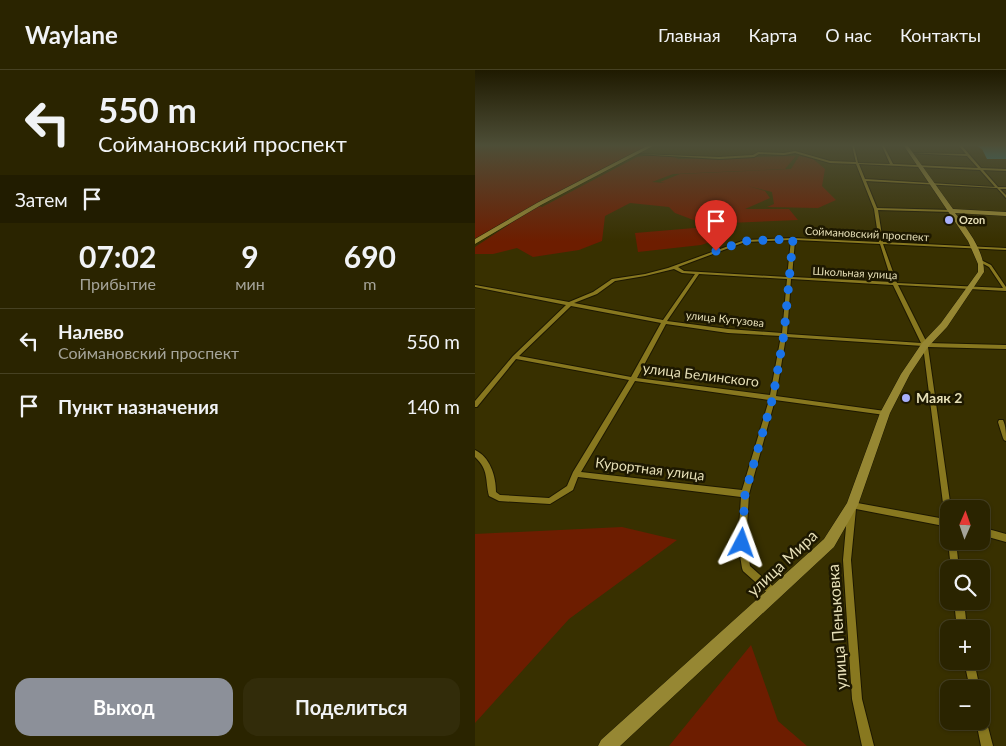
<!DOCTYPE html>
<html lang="ru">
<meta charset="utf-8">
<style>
body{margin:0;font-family:Lato,sans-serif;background:#322c0a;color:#f1f3f6;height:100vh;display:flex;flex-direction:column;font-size:19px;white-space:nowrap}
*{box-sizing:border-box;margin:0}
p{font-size:16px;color:#a5a499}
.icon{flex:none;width:28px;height:28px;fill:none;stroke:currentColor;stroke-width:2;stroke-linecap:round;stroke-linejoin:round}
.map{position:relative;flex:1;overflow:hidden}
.sheet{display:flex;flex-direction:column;background:#2a2400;width:475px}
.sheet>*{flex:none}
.hud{background:#2a2400;color:#f1f3f6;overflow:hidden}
.needle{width:32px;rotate:2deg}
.tools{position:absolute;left:465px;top:430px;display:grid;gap:10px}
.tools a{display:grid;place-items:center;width:50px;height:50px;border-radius:10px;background:#2a2400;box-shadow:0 1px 4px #0004,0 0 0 1px #464122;font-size:25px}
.pin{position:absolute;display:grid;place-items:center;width:42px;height:42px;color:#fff;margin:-51px -21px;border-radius:50% 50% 50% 0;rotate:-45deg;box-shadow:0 0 5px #0007}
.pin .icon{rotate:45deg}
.me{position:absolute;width:55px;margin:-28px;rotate:4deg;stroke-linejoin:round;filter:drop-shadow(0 0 4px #0008)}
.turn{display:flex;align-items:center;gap:18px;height:105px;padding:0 15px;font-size:22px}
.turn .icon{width:65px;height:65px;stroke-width:2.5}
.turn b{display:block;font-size:35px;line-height:42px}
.then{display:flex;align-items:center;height:48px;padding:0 15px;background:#0003;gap:10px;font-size:19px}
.eta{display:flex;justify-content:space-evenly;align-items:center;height:85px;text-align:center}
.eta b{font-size:30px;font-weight:700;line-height:35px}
.action{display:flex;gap:10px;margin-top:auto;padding:10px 15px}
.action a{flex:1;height:58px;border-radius:15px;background:#8c9099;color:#fff;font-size:20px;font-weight:700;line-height:58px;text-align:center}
.action a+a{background:#322c0a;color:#f1f3f6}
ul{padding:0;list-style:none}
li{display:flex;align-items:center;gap:15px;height:65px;padding:0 15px;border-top:1px solid #464122}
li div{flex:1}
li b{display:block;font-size:19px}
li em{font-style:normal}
header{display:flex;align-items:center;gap:30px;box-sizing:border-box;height:70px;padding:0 25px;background:#2a2400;border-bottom:1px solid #464122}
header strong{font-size:24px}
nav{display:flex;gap:28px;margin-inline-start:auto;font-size:18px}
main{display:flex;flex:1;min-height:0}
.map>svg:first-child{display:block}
.green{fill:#6d1d00}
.water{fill:#2890a9}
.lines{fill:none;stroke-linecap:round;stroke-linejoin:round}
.street-casing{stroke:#1d1800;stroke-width:2}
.primary-casing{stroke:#1d1800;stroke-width:1}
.street{fill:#88781f;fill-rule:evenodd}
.primary{fill:#968733;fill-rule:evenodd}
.route{stroke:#1a73e8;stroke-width:9;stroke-dasharray:0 16.2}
.poi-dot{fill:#a8b0fc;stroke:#1d1800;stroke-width:2}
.labels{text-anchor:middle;stroke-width:5;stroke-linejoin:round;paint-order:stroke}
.far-poi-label{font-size:11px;font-weight:bold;fill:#e6dfb7;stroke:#1d1800;text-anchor:start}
.far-street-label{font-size:11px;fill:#e6dfb7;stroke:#1d1800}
.street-label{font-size:14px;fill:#e6dfb7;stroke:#1d1800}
.poi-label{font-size:14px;font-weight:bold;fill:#e6dfb7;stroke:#1d1800;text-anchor:start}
.near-street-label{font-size:16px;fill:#e6dfb7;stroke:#1d1800}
</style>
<header>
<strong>Waylane</strong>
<nav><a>Главная</a><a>Карта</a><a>О нас</a><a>Контакты</a></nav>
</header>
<main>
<section class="sheet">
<div class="hud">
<div class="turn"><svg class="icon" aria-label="left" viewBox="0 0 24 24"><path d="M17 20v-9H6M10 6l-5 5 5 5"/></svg><div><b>550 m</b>Соймановский проспект</div></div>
<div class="then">Затем<svg class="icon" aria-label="arrive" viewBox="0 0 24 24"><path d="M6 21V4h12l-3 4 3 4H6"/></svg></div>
</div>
<div class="eta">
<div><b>07:02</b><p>Прибытие</p></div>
<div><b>9</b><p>мин</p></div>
<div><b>690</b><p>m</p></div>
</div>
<ul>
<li><svg class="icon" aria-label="left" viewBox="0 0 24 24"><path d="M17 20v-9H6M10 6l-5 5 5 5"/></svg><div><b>Налево</b><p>Соймановский проспект</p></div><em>550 m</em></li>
<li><svg class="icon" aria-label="arrive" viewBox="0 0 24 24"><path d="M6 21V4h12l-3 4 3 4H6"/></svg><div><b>Пункт назначения</b></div><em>140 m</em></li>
</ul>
<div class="action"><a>Выход</a><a>Поделиться</a></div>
</section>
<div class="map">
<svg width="531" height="676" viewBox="0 0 531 676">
<rect width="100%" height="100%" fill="#383000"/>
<!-- green -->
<g class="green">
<path d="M0 76H174L60 135 67 137 162 87C173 85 194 83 203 89L321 86 310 99 198 104 177 112 190 113 185 112 205 104 316 99 324 86 337 88 350 99 347 116 361 130 343 138 292 137 299 134 297 122 273 116 290 121 295 128 270 139H314L323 150 229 154 200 143 194 137 155 133 130 146 127 171 104 180 58 187 42 178 18 184H0V177L35 154 0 170Z"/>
<path d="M243 156 244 169 226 175 163 182 160 163Z"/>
<path d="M147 457 202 470 94 549 0 653V464Z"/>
<path d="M276 575 303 651 332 676H194Z"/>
</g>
<!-- water -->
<path class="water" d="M502 76H531V89H512L507 79Z"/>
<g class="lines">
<!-- street casing -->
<g class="street-casing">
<g id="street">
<path d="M377 76H379L383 93 415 94 407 76H409L418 94 503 98 492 86 435 83 491 84 484 76H487L506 98 531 99V101L508 100 523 117H531V119H525L531 125V128L522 118 391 111 402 138 477 140 479 141 477 142 403 140 408 172 531 178V180L408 174 422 213 528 218 514 197 503 191 506 190 516 195 531 217V221L423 215 452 273 531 275V279L453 277 476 439H474V457L381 439 376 490 387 629 399 676H387L377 629 368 490 373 435 374 433 377 432 470 449 448 276 311 267 301 326 410 341 413 343 410 345 300 330 274 424 271 473 275 496 302 520 304 523 302 526 299 528 296 526 268 501 267 498 263 473 266 427 103 407 98 420 75 434 24 431 14 426C10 410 14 400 0 387V380C15 387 21 406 21 422L25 425 74 428 92 416 98 402 154 310 41 289 2 337H0V331L38 286 91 235 0 217V215L94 232 118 222 137 209 170 204 193 198 270 170 318 168 404 172 399 139 381 94 355 93 320 83 309 85 284 84 279 87 244 89 162 84 244 87 278 85 283 82 309 83 320 81 355 91 381 92ZM384 94 505 100 520 117 390 109ZM316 170 312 207 209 201 203 197 270 172ZM320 170 405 174 417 212 317 207ZM199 199 207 203 220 204 188 250 99 233 122 224 140 211 170 206ZM224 204 312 209 307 263 253 259 192 251ZM316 209 418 215 446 273 312 264ZM96 236 186 253 156 307 44 286ZM191 254 253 263 306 266 295 325 162 308ZM160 311 294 330 267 420 106 402Z"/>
<path d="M524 350H528C531 357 531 363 531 371L529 370 528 368 523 352Z"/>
<path d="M506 457 531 464V472L506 465Z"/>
<path d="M474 469V471H481L484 499H476L473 471Z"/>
<path d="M479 531H489L492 559H482Z"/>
<path d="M489 591H499L505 619H495Z"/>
<path d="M506 644 510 645 511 649 518 676H506L501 651H506Z"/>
</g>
</g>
<!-- primary casing -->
<g class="primary-casing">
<g id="primary">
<path d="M172 76H178L66 135 0 174V169L62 133Z"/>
<path d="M429 76H433L478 139 531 142V146L480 143C493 160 509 180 509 202L472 257 453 277 435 304 415 343 383 435 359 477 145 676H123L126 670 349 469 372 433 405 343 426 304 447 273 466 253 503 202V194L493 171Z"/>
</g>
</g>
<!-- street -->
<use href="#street" class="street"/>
<!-- primary -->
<use href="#primary" class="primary"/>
</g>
<!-- sky -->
<linearGradient id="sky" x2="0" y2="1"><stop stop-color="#1f1a00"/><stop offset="0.44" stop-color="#4d4e37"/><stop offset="1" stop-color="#4d4e37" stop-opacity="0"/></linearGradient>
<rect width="531" height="171" fill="url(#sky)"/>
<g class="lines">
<!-- route -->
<path class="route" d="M241 181 270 171 318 169 309 264 298 327 270 424 267 473"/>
</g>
<!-- markers -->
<g class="poi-dot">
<circle cx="474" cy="150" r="5"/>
<circle cx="431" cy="328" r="5"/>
</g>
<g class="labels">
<!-- far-poi labels -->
<g class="far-poi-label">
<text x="484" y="154">Ozon</text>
</g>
<!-- far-street labels -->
<g class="far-street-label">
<text transform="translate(392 164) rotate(3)" y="4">Соймановский проспект</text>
<text transform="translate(380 203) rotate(3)" y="4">Школьная улица</text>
<text transform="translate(250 249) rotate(6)" y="4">улица Кутузова</text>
</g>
<!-- street labels -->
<g class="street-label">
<text transform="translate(226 305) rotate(7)" y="5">улица Белинского</text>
<text transform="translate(175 399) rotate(7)" y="5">Курортная улица</text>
</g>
<!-- poi labels -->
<g class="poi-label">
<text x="441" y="333">Маяк 2</text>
</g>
<!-- near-street labels -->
<g class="near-street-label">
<text transform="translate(307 493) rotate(-43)" y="6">улица Мира</text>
<text transform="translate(362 557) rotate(-94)" y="6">улица Пеньковка</text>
</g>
</g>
</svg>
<div class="tools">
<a><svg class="needle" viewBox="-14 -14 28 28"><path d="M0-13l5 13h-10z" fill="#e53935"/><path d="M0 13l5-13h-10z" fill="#a5a499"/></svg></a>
<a><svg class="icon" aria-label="search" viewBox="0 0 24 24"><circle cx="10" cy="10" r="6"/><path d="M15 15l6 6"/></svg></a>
<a>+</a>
<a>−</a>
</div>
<div class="pin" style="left:241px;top:181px;background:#d93025"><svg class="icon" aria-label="arrive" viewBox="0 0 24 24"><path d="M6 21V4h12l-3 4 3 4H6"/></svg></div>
<svg class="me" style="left:267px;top:473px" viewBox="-20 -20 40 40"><path d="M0-17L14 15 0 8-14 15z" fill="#1a73e8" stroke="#fff" stroke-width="4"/></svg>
</div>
</main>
